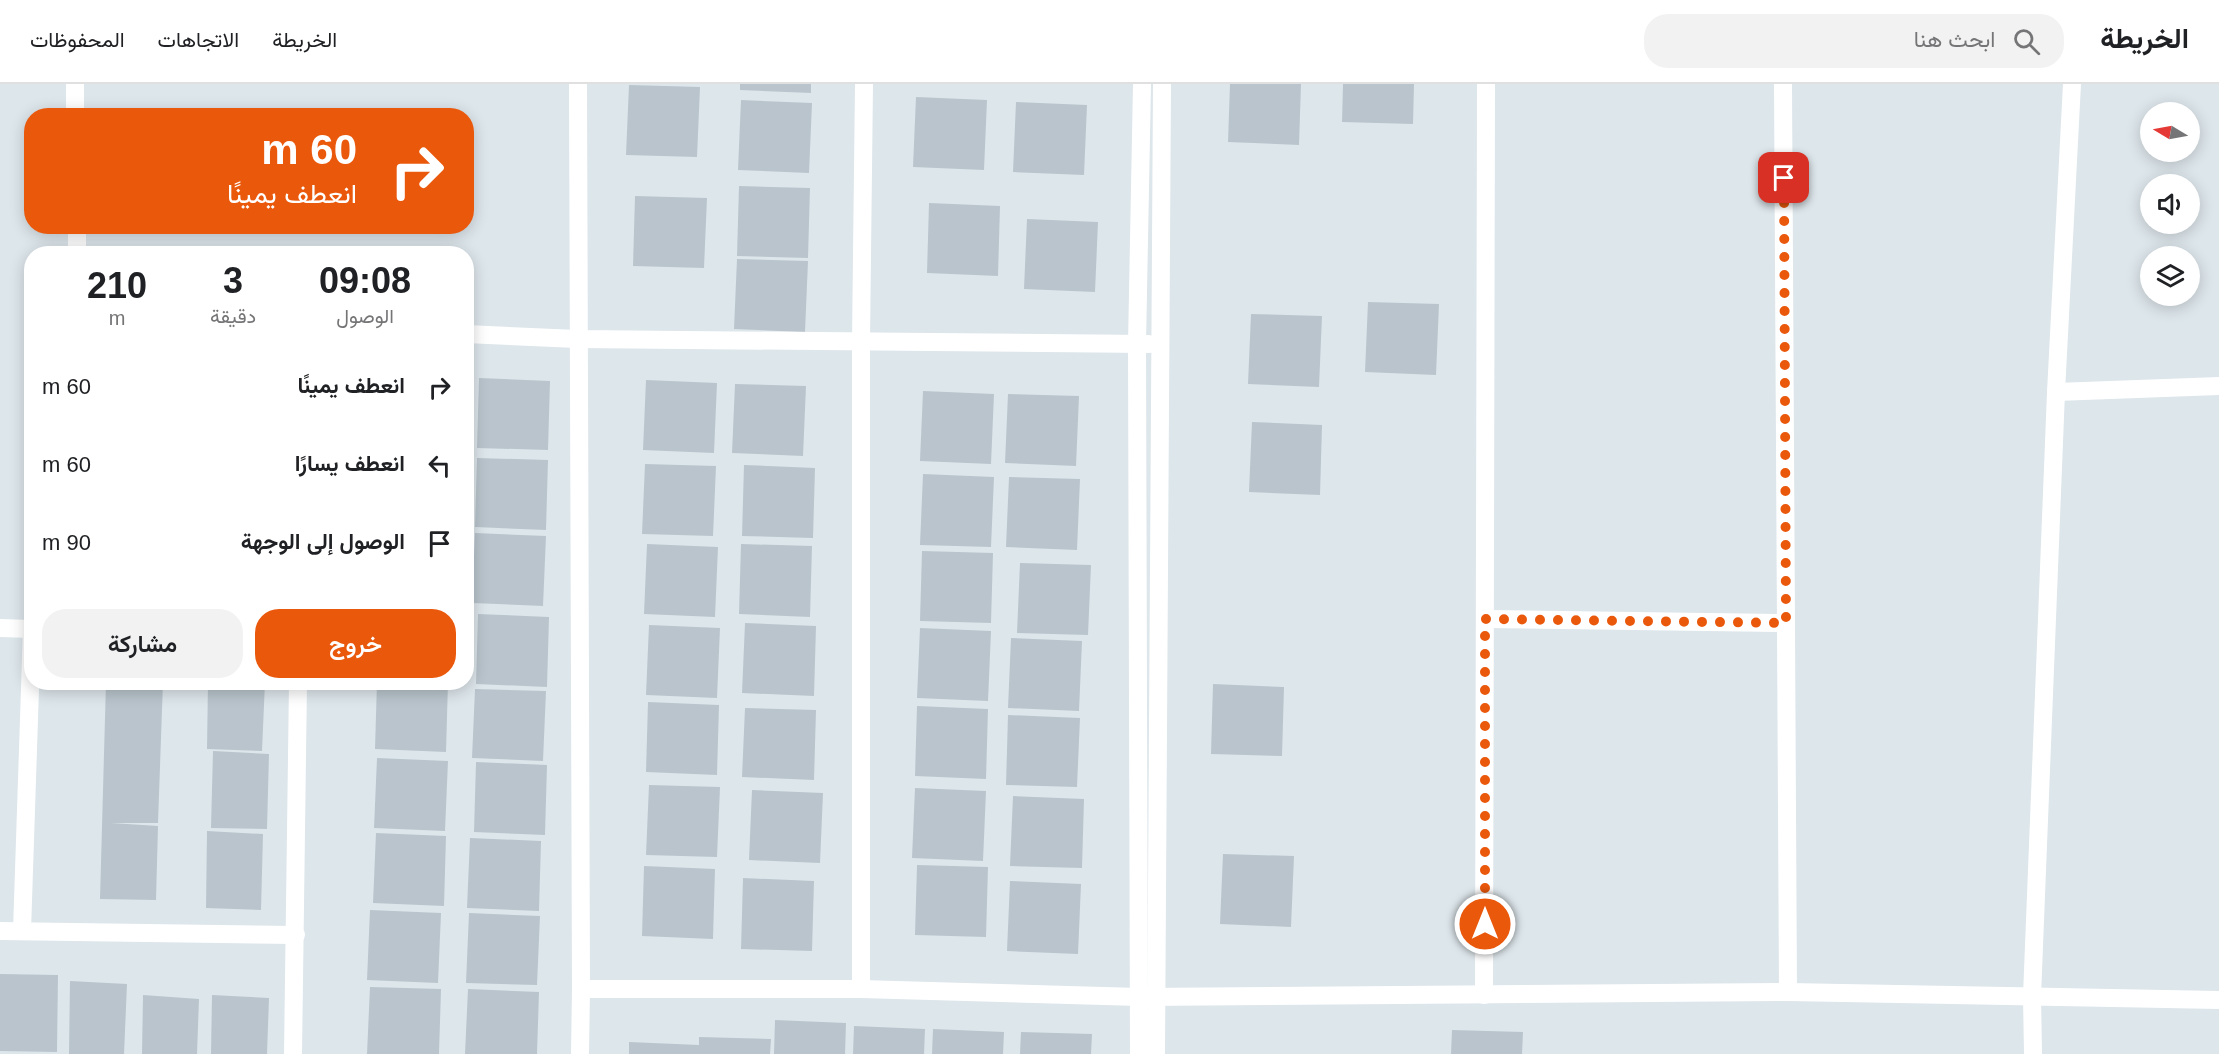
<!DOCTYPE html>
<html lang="ar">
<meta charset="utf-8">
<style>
body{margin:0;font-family:Helvetica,Vazirmatn,sans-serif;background:#f2f2f2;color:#202124;direction:rtl;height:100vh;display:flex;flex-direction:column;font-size:22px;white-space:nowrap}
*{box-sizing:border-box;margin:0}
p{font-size:20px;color:#757577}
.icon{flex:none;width:33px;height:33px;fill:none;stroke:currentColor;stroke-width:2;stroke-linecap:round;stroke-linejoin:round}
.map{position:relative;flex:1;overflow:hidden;direction:ltr}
.details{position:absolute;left:24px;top:162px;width:450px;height:444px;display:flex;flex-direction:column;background:#fff;border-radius:24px;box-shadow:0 3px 15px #0003;direction:rtl}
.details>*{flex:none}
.guide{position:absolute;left:24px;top:24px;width:450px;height:126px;border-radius:24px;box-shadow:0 3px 15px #0003;direction:rtl;background:#ea580c;color:#fff;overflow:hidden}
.needle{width:39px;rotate:280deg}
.tools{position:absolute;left:2140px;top:18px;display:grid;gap:12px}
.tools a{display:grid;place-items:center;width:60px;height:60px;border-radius:50%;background:#fff;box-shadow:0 3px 15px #0003;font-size:30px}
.pin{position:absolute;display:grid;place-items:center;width:51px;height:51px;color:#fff;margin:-26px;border-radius:12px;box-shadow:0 3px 9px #0006}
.me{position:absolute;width:66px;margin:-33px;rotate:0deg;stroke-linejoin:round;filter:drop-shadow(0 0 4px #0008)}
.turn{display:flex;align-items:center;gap:21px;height:126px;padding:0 18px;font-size:27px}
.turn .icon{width:78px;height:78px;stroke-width:2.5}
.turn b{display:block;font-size:42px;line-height:51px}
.eta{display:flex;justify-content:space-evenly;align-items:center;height:102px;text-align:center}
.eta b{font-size:36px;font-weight:600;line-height:42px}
.action{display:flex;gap:12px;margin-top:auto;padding:12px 18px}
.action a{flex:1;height:69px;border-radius:24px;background:#ea580c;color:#fff;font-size:24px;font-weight:600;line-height:69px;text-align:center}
.action a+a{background:#f2f2f2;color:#202124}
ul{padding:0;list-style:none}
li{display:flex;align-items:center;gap:18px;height:78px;padding:0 18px}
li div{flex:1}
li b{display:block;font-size:22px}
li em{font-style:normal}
header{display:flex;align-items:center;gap:36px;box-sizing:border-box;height:84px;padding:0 30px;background:#fff;border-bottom:2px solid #e0e0e0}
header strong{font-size:28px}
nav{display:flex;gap:33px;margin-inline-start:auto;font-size:21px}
.search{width:420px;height:54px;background:#f2f2f2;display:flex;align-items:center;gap:15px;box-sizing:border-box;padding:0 21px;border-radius:24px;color:#757577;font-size:22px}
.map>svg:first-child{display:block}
.building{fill:#b9c4cc}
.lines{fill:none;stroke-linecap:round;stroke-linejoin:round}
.lane{stroke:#fff;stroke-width:18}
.street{stroke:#fff;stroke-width:18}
.route{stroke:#ea580c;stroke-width:10;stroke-dasharray:0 18}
</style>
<header>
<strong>الخريطة</strong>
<div class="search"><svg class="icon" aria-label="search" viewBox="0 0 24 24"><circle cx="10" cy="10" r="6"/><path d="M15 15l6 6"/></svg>ابحث هنا</div>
<nav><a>الخريطة</a><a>الاتجاهات</a><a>المحفوظات</a></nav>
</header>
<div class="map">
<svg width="2219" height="970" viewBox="0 0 2219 970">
<rect width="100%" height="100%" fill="#dde6eb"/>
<!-- building -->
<g class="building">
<path d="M740 0H811V9L740 6Z"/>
<path d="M1230 0H1301L1299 61 1228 58Z"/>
<path d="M1343 0H1414L1413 40 1342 38Z"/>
<path d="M629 1 700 3 697 73 626 71Z"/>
<path d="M916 13 987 16 984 86 913 83Z"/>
<path d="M741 16 812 19 809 89 738 86Z"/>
<path d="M1016 18 1087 21 1084 91 1013 88Z"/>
<path d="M739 102 810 104 808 174 737 172Z"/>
<path d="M635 112 707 114 704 184 633 182Z"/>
<path d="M929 119 1000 122 998 192 927 189Z"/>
<path d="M1027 135 1098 138 1095 208 1024 205Z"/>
<path d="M737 175 808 177 805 248 734 245Z"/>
<path d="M1368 218 1439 220 1436 291 1365 288Z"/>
<path d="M1251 230 1322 232 1319 303 1248 300Z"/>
<path d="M479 294 550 297 548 366 477 364Z"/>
<path d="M646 296 717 299 714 369 643 366Z"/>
<path d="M735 300 806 302 803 372 732 369Z"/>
<path d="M923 307 994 310 991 380 920 377Z"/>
<path d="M1008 310 1079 312 1076 382 1005 379Z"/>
<path d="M1252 338 1322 341 1320 411 1249 408Z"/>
<path d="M477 374 548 376 546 446 475 443Z"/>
<path d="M645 380 716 382 713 452 642 450Z"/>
<path d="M744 381 815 384 813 454 742 452Z"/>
<path d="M923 390 994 393 991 463 920 461Z"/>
<path d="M1009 393 1080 395 1077 466 1006 463Z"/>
<path d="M475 449 546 452 543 522 472 519Z"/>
<path d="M647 460 718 463 715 533 644 530Z"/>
<path d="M741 460 812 462 810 533 739 530Z"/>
<path d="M922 467 993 469 991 539 920 537Z"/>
<path d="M1020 479 1091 481 1088 551 1017 549Z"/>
<path d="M478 530 549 533 547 603 476 600Z"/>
<path d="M745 539 816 542 814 612 742 609Z"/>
<path d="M649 541 720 544 717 614 646 611Z"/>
<path d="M920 544 991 547 988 617 917 614Z"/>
<path d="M1011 554 1082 557 1079 627 1008 624Z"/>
<path d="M106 598H163L158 739H111L158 742 156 816 100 815Z"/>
<path d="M208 598H265L262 667 207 665Z"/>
<path d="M377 598H448L446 668 375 665Z"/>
<path d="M1213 600 1284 603 1282 672 1211 670Z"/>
<path d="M475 605 546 607 543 677 472 674Z"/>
<path d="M648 618 719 621 717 691 646 688Z"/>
<path d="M917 622 988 625 986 695 915 692Z"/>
<path d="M745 624 816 626 814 696 742 693Z"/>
<path d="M1008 631 1080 634 1077 703 1006 701Z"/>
<path d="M213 667 269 670 267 745 211 744Z"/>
<path d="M377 674 448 677 445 747 374 744Z"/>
<path d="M476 678 547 681 545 751 474 748Z"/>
<path d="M649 701 720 703 717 773 646 771Z"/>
<path d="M915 704 986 707 983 777 912 774Z"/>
<path d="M752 706 823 709 820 779 749 776Z"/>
<path d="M1013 712 1084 715 1082 784 1010 782Z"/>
<path d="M207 747 263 750 261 826 206 824Z"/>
<path d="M376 749 446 752 444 822 373 819Z"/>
<path d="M470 754 541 757 539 827 467 824Z"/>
<path d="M1223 770 1294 772 1291 843 1220 840Z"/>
<path d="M917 781 988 783 986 853 915 851Z"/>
<path d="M644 782 715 785 713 855 642 852Z"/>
<path d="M743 794 814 797 812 867 741 865Z"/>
<path d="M1010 797 1081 800 1078 870 1007 867Z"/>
<path d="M370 826 441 829 438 899 367 896Z"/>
<path d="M469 829 540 832 537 901 466 899Z"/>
<path d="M0 890 58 891 57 968 0 967Z"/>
<path d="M70 897 127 900 124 970H69Z"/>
<path d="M370 903 441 905 439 970H367Z"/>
<path d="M468 905 539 908 537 970H465Z"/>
<path d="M143 911 199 915 197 970H142Z"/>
<path d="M212 911 269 914 267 970H211Z"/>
<path d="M775 936 846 939 845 970H774Z"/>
<path d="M854 942 925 945 924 970H853Z"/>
<path d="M933 945 1004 948 1003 970H932Z"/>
<path d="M1452 946 1523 948 1522 970H1451Z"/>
<path d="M1021 948 1092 950 1091 970H1020Z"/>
<path d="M699 953 771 955 770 970H629V958L699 961Z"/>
</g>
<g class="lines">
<!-- lane -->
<g class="lane">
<path d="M75 0V32"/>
<path d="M77 142V170"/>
</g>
<!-- street -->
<g class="street">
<path d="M578 0 581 905 580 970"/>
<path d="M1783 0 1788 908"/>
<path d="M466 250 577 255 1149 260"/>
<path d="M2056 308 2219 302"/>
<path d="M1485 535 1786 539"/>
<path d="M0 544 31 545"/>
<path d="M0 847 296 851"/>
<path d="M22 847 32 544"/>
<path d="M581 905H861L1139 913 1788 908 2219 916"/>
<path d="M861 905V257L864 0"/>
<path d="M1484 911 1486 0"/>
<path d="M293 970 298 598"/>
<path d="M1139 970 1137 260 1142 0"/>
<path d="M1156 970 1162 0"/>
<path d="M2033 970 2032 912 2056 308 2072 0"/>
</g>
</g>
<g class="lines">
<!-- route -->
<path class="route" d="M1485 840V535L1786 539 1784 94"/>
</g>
</svg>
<div class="tools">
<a><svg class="needle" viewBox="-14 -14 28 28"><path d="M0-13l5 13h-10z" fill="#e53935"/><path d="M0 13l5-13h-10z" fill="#757577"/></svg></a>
<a><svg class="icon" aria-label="sound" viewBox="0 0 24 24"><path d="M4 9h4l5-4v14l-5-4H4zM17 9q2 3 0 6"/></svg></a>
<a><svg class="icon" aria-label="layers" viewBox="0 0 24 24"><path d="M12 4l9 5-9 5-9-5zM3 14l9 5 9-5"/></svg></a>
</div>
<div class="pin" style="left:1784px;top:94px;background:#d93025"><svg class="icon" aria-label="arrive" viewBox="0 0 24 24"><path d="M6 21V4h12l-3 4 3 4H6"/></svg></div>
<svg class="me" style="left:1485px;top:840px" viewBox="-20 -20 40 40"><circle r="17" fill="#ea580c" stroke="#fff" stroke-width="3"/><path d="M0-11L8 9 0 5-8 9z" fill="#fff"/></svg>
<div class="guide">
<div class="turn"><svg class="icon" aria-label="right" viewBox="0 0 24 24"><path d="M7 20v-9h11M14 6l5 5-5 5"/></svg><div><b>60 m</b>انعطف يمينًا</div></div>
</div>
<section class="details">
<div class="eta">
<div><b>09:08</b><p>الوصول</p></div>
<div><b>3</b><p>دقيقة</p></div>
<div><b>210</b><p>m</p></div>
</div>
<ul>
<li><svg class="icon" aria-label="right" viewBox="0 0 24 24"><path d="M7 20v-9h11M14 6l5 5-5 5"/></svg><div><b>انعطف يمينًا</b></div><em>60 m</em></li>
<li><svg class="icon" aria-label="left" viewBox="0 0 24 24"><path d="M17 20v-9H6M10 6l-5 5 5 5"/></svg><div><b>انعطف يسارًا</b></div><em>60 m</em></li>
<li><svg class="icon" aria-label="arrive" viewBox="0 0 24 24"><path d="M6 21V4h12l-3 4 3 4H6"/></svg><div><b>الوصول إلى الوجهة</b></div><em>90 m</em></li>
</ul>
<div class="action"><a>خروج</a><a>مشاركة</a></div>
</section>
</div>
